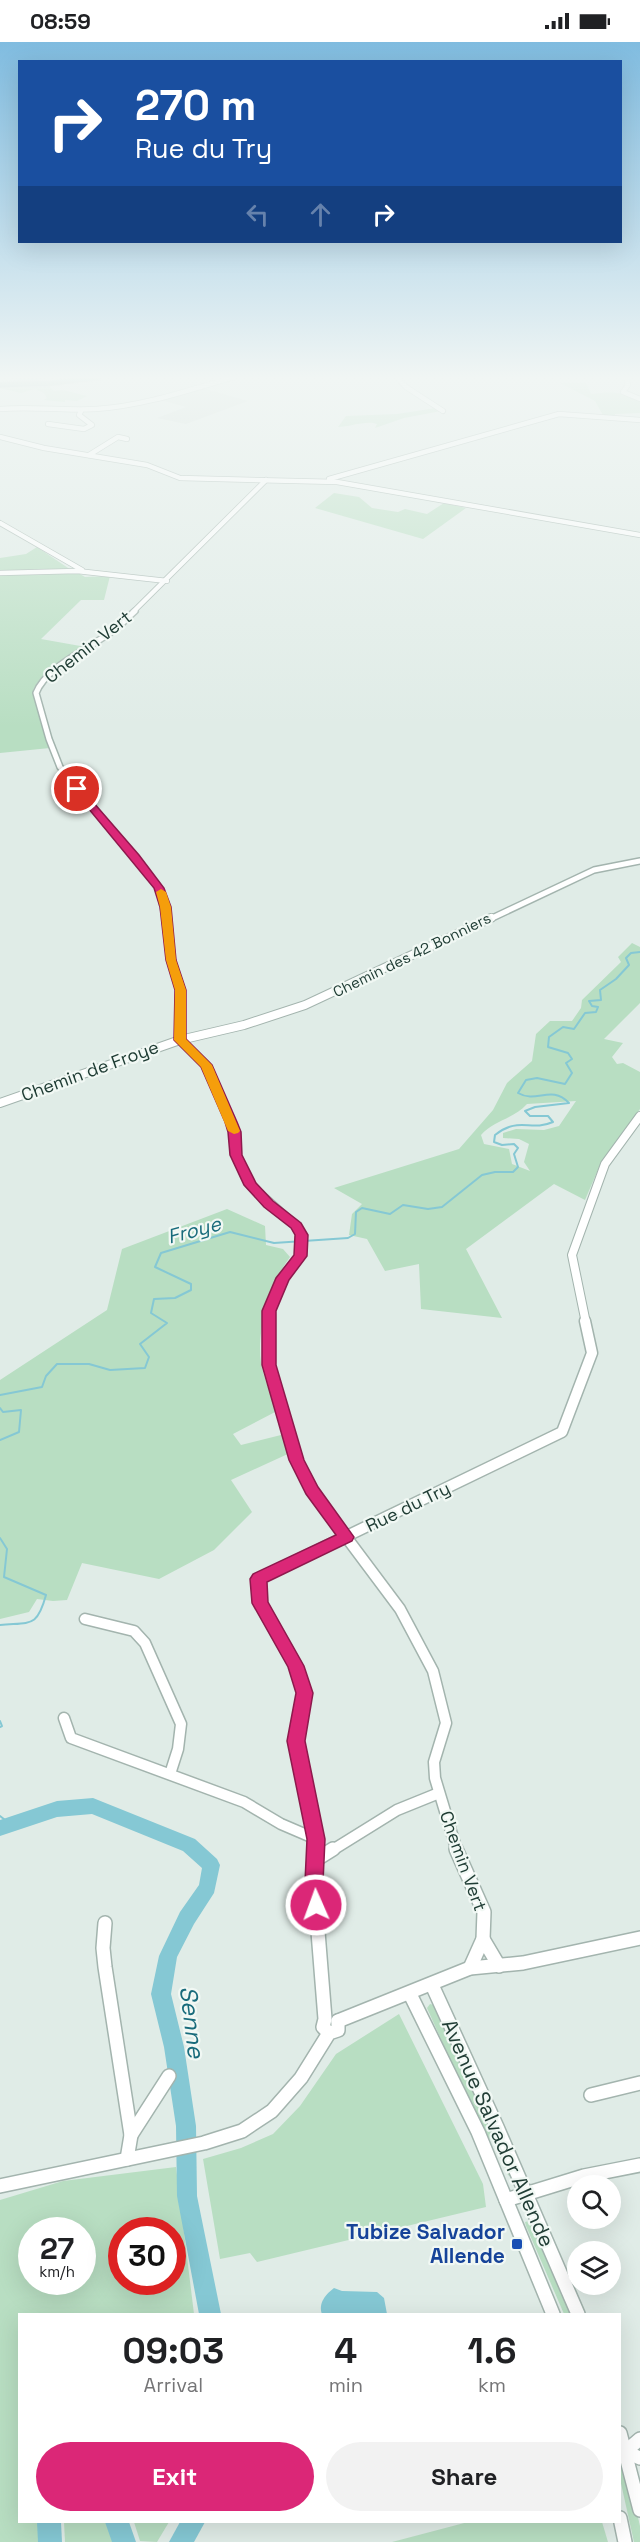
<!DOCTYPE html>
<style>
body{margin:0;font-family:"Space Grotesk",sans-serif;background:#f2f2f2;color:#202124;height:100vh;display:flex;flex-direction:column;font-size:22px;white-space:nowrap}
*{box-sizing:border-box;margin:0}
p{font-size:20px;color:#757577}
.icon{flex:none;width:33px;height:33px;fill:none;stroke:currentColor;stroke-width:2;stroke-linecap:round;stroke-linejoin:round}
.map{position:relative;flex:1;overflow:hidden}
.details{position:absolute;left:18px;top:2271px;width:603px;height:210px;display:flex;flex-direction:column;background:#fff;border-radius:0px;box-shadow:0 6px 24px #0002}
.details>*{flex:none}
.guide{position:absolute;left:18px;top:18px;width:604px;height:183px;border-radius:0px;box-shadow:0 6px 24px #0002;background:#1a4fa0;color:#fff;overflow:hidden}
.tools{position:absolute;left:567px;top:2133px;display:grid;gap:12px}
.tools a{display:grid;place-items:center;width:54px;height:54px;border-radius:50%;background:#fff;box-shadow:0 6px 24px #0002;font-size:30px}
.speed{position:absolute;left:18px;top:2175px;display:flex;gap:12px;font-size:30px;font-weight:700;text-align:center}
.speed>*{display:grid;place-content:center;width:78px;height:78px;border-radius:50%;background:#fff;box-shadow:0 6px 24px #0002;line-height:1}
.speed small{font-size:15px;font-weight:400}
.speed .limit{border:9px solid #d22;background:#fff;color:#111}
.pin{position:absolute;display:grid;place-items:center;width:51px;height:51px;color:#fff;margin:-26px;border:3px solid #fff;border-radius:50%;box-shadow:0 2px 6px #0007}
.me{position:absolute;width:66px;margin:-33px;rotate:358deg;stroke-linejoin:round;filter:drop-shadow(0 0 4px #0008)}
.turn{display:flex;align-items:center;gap:21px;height:126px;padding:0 18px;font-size:27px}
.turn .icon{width:78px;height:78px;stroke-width:2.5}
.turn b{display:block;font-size:42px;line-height:51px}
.lanes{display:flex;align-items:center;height:57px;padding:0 18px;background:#0003;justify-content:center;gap:30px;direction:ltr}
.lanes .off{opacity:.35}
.eta{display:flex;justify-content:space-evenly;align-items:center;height:102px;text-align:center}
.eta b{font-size:36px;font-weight:700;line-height:42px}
.cta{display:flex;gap:12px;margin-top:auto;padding:12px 18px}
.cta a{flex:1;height:69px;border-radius:36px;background:#db2777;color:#fff;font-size:24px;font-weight:700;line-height:69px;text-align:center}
.cta a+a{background:#f2f2f2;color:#202124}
.status{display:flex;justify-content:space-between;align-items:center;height:42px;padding:0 30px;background:#fff;direction:ltr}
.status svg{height:16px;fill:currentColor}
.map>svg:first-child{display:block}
.built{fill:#cedcd5}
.green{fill:#b8dec2;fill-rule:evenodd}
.water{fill:#85c8d4}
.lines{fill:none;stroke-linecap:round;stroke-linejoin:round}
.stream{stroke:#85c8d4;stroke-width:2}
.river{fill:#85c8d4;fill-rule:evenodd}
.minor-far4-casing{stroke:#a3b4ae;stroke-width:6}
.minor-far3-casing{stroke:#a3b4ae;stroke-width:8}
.minor-far2-casing{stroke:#a3b4ae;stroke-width:10}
.minor-far1-casing{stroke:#a3b4ae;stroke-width:13}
.minor-casing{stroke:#a3b4ae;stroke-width:16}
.major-casing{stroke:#c1c9c6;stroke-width:7}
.minor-far4{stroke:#fff;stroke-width:4.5}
.minor-far3{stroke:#fff;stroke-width:5}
.minor-far2{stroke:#fff;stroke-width:8}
.minor-far1{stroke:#fff;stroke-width:10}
.minor{stroke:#fff;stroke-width:13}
.major{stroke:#62a393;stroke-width:5}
.route{fill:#db2777;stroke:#8e194d;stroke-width:1.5}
.slow{fill:#f59e0b}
.transit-dot{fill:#1a4fb4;stroke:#f1f8f4;stroke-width:2}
.labels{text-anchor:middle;stroke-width:4.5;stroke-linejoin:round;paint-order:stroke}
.far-street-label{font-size:15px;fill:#203d35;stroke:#f1f8f4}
.street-label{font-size:18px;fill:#203d35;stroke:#f1f8f4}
.water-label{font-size:20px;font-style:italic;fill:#186b7b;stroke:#f1f8f4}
.near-street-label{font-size:21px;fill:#203d35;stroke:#f1f8f4}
.near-transit-label{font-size:21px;font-weight:bold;fill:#164399;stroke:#f1f8f4;text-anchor:end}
.near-water-label{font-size:24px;font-style:italic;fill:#186b7b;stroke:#f1f8f4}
</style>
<div class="status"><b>08:59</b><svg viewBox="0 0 49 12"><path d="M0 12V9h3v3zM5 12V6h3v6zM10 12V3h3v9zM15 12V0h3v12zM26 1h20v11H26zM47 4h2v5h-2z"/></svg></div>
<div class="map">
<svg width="640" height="2500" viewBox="0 0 640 2500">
<rect width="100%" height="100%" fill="#e0ece7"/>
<!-- built -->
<path class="built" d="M199 345 248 359 186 382 157 376 186 365 157 357Z"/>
<!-- green -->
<g class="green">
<path d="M105 335H112L49 344 54 349 63 348 87 354 77 359 65 358V360L44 358 47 356 44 351 35 347 21 351 0 346 82 339Z"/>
<path d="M560 341H586L591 352C614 349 619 350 640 358V371L615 372V376L604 375 595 359Z"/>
<path d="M436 366 441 369 404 376 375 386 377 382C366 378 350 385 338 385L346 374 397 372Z"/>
<path d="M334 451 359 455 372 466 398 470 405 467 427 472 444 461 466 466 423 497 315 466Z"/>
<path d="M37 505 71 528 17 533 65 530 78 531 85 535 110 534 104 558H81L41 597 86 605C68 616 43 628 33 648L50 706 0 711V516L26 512Z"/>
<path d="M632 901 640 905V961L604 997 623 1001 612 1015 617 1022 623 1021 640 1030V1067L600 1123 585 1158 554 1142 466 1207 502 1276 421 1267 419 1222 385 1229 367 1197 349 1193 352 1172 362 1162 334 1146 459 1107 493 1068 507 1041 532 1019 536 992 550 979H572L581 966 582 958 621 920 618 915ZM576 1059 559 1084 544 1088 516 1087 503 1091V1096L519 1097 529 1102 524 1120 530 1129 512 1122 509 1107 484 1102 481 1093C494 1078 514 1077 527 1062Z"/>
<path d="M227 1167 265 1184 266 1203 283 1207 290 1215C271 1240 256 1289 261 1320 263 1336 272 1354 277 1369L233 1392 241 1403 285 1392 290 1411 231 1438 252 1470 214 1508 159 1537 82 1521 67 1558 53 1559 37 1557 29 1570 0 1577V1338L107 1268 122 1207Z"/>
<path d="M430 1962 434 1963 513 2136 508 2133 494 2101 482 2089 427 1966Z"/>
<path d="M399 1972 483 2142 486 2165 257 2220 250 2211 220 2217 203 2117 241 2106 273 2092 300 2064 336 2012Z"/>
<path d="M176 2125 194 2272H20V2480H46V2500H0V2158L63 2139ZM32 2188H82V2240H32ZM122 2188H172V2240H122Z"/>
<path d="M529 2179 532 2181 573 2272H564L526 2184 525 2180Z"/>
<path d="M620 2421 626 2424 640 2484V2500H634L620 2437Z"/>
<path d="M64 2480H113L114 2500H65Z"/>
<path d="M134 2480H169L157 2500 140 2499Z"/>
<path d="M468 2480H602L608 2500H392Z"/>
</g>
<!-- water -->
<path class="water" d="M334 2246 342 2249 377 2250 384 2256 387 2272H322C318 2261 326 2252 334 2246Z"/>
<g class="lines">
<!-- stream -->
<g class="stream">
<path d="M0 1353 42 1345 46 1334 57 1322H89L110 1328 145 1326 149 1315 140 1302 167 1281 151 1271 154 1257 175 1256 191 1248V1242L155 1225 161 1211 230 1190 274 1201 348 1196 355 1192 356 1170 362 1166 390 1172 403 1163 428 1167 442 1165 482 1133 495 1130H513L518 1125 514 1112 518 1106 514 1102 502 1103 494 1100 495 1093C519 1074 530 1090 553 1080L548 1074H530L525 1069 535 1065 569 1061C551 1042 537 1062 518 1051L526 1038 537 1036 565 1042 572 1031 566 1021 572 1017 568 1011 548 1005 549 995 563 985 574 987 585 971 596 970 598 965 592 964 589 959 601 958 600 948 616 937 629 923 626 916 631 911 640 910"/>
<path d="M0 1366 3 1370 21 1368 19 1390 0 1398"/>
<path d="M0 1496 7 1507 4 1535 46 1553C37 1586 31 1580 0 1583"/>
<path d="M0 1679 2 1684 0 1685"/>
<path d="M0 1774 9 1781"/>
</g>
<!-- river -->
<g class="river">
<path d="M6 335 30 337 43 335 31 341Z"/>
<path d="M93 1756 195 1797 217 1817 220 1823 214 1851 194 1882 177 1915 171 1952 184 2005 196 2084 197 2154 221 2272H199L177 2154 176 2084 164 2005 151 1952 159 1914 180 1870 199 1843 202 1826 183 1809 92 1772 57 1775 0 1794V1778L57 1759Z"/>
<path d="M37 2480H61L62 2500H38Z"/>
<path d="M105 2480H129L136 2500H112Z"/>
<path d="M180 2480H205L194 2500H169Z"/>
</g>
<!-- minor-far4 casing -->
<g class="minor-far4-casing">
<g id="minor-far4">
<path d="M396 335 406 345 443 369"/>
<path d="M626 335 628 343 623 350 640 357"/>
<path d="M0 367C32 364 63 369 96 367 143 364 189 348 234 335"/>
<path d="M48 382 84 387 92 383 79 373 81 369"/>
<path d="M0 395 44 406 147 423 180 436 337 440 640 493"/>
<path d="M89 413 118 395 127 397"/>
<path d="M329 437 559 372 640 378"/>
<path d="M0 481 82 528"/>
<path d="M0 531 77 529 167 539"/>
<path d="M133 570 266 438"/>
</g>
</g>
<!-- minor-far3 casing -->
<g class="minor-far3-casing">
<g id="minor-far3">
<path d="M135 569C129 574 124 580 118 585 95 604 47 623 36 651L49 697 60 725 159 846 166 878"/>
<path d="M488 878 594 828 640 819"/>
</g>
</g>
<!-- minor-far2 casing -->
<g class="minor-far2-casing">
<g id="minor-far2">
<path d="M166 876 171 918 181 948 180 998 206 1023 235 1090 236 1113 250 1143 296 1184 301 1193V1214L283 1236 269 1269V1281"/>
<path d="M0 1061 180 998 244 983 305 963 491 876"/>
<path d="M586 1281 572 1213 605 1122 640 1074"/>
</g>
</g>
<!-- minor-far1 casing -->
<g class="minor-far1-casing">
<g id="minor-far1">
<path d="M269 1279V1323L297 1418 311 1448 400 1567 433 1629 446 1681 434 1720 435 1736 457 1809"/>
<path d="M85 1577 134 1589 145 1601 181 1682 178 1707 170 1732"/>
<path d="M64 1676 71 1696 244 1760 281 1782 316 1797"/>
<path d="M315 1809 316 1797 296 1699 305 1651 296 1624 260 1561 258 1537 562 1390 592 1311 585 1279"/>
<path d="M331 1809 397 1768 439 1751"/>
</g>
</g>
<!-- minor casing -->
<g class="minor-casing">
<g id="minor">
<path d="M316 1807 314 1840 325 1977 323 1985 329 1991"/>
<path d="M456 1807 484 1870 483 1897 470 1926"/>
<path d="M317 1817 333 1807"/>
<path d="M105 1881 103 1906 105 1925 131 2093 127 2117"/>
<path d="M483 1897 499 1924"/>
<path d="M432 1943 497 2085 578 2272"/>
<path d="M410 1952 478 2090 553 2272"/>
<path d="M338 1979 470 1926 523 1921 640 1896"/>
<path d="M591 2053 640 2041"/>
<path d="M131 2093 169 2034"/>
<path d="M0 2144 204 2101 242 2089 272 2069 301 2036 329 1991 338 1988V1979"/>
<path d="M506 2158 584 2134 640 2123"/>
<path d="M620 2391 640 2468"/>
<path d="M624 2409 640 2416"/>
<path d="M626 2409 640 2397"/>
<path d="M620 2476 625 2500"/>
</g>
</g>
<!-- major casing -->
<g class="major-casing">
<path id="major" d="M0 343 52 341 100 335"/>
</g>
<!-- minor-far4 -->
<use href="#minor-far4" class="minor-far4"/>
<!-- minor-far3 -->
<use href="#minor-far3" class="minor-far3"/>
<!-- minor-far2 -->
<use href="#minor-far2" class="minor-far2"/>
<!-- minor-far1 -->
<use href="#minor-far1" class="minor-far1"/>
<!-- minor -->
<use href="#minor" class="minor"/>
<!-- major -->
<use href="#major" class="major"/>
</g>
<!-- sky -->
<linearGradient id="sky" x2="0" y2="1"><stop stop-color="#80bce0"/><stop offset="0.49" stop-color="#f1f6f4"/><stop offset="1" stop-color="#f1f6f4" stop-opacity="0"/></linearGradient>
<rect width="640" height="685" fill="url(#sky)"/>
<!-- route -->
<path class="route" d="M74 745H80L139 813 164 846 171 865 176 918 186 948V997L212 1023 237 1080 241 1090 242 1113 256 1141 273 1159 301 1181 308 1193 307 1214 289 1238 276 1269V1323L304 1418 318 1445 354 1495 352 1499 267 1540 268 1560 304 1624 313 1651 305 1699 325 1797 323 1840 325 1863 322 1869 316 1872 309 1869 305 1840 307 1797 287 1699 296 1651 288 1625 252 1561 250 1537 253 1532 336 1493 306 1452 289 1418 262 1323V1269L276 1236 294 1213 295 1193 291 1186 264 1165 244 1143 230 1113 228 1090 225 1080 201 1025 174 998 175 948 166 918 160 865 154 846 74 749Z"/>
<!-- slow -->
<path class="slow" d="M161 847 166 850 171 865 176 918 186 948V997L212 1023 240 1089 238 1091 234 1092 228 1089 201 1025 174 998 175 948 166 918 160 865 156 850Z"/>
<!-- markers -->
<rect class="transit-dot" x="511" y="2196" width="12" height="12" rx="3"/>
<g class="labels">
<!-- far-street labels -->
<g class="far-street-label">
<text transform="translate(412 913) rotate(-26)" y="5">Chemin des 42 Bonniers</text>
</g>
<!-- street labels -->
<g class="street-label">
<text transform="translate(88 605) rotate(-38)" y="6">Chemin Vert</text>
<text transform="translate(90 1029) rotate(-20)" y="6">Chemin de Froye</text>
<text transform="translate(408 1465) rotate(-26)" y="6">Rue du Try</text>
<text transform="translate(463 1819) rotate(70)" y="6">Chemin Vert</text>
</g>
<!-- water labels -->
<g class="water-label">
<text transform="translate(194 1188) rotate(-15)" y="7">Froye</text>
</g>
<!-- near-street labels -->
<g class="near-street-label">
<text transform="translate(498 2091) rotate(66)" y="7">Avenue Salvador Allende</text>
</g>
<!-- near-transit labels -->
<g class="near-transit-label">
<text x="505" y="2197">Tubize Salvador<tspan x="505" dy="24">Allende</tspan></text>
</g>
<!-- near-water labels -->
<g class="near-water-label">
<text transform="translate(192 1980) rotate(83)" y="8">Senne</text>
</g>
</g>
</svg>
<div class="tools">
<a><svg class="icon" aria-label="search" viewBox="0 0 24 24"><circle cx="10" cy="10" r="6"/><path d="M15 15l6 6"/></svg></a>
<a><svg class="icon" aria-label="layers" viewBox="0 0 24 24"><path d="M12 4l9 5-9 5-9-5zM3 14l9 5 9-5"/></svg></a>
</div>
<div class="speed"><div>27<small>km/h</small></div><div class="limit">30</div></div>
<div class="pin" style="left:77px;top:747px;background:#d93025"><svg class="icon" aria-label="arrive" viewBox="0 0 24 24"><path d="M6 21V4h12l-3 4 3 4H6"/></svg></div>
<svg class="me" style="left:316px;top:1863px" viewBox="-20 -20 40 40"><circle r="17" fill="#db2777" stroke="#fff" stroke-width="3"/><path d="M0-11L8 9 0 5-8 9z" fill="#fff"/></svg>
<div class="guide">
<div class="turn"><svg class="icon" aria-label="right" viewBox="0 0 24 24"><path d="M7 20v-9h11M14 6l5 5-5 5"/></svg><div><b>270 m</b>Rue du Try</div></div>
<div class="lanes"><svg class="icon off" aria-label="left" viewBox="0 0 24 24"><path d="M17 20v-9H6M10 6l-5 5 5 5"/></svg><svg class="icon off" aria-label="ahead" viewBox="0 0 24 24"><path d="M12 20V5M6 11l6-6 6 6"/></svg><svg class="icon" aria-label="right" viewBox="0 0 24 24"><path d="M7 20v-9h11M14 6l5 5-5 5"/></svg></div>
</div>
<section class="details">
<div class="eta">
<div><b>09:03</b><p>Arrival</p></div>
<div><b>4</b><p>min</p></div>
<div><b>1.6</b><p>km</p></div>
</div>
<div class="cta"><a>Exit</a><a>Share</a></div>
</section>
</div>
